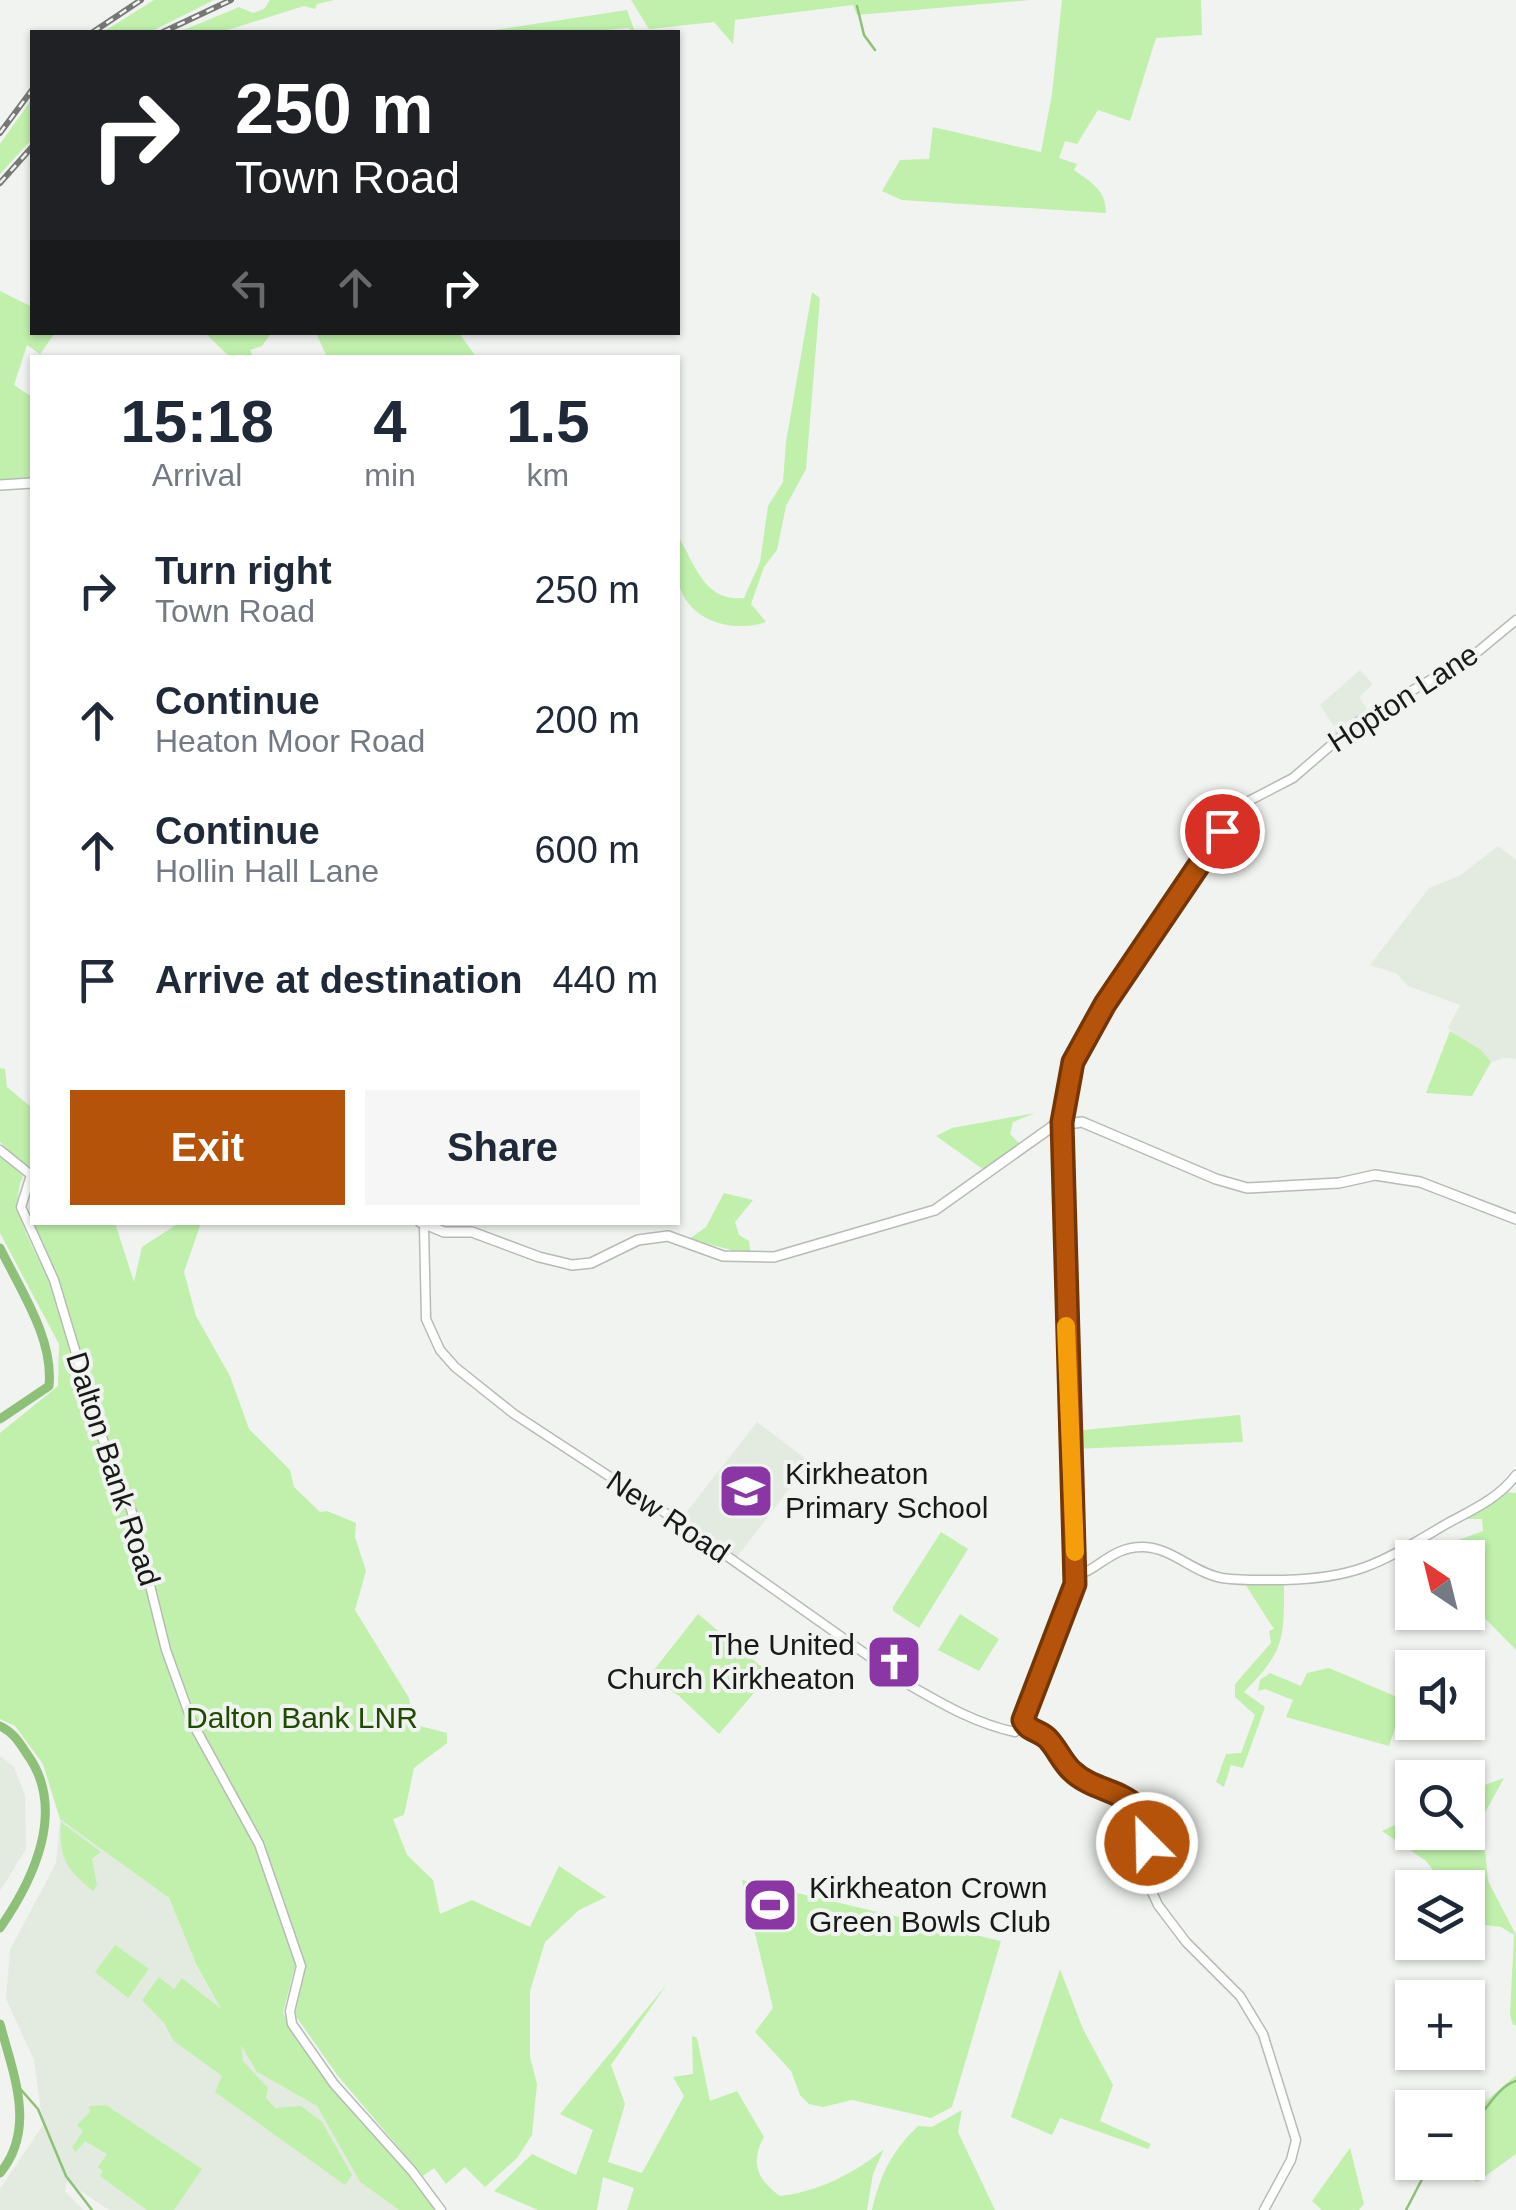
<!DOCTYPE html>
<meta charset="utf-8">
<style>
body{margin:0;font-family:Arial,sans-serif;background:#f6f6f7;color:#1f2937;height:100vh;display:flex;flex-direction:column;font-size:38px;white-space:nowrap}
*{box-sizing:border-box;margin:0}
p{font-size:32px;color:#747a83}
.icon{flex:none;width:55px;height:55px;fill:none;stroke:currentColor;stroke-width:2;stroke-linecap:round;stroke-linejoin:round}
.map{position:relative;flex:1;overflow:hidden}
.drawer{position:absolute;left:30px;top:355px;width:650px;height:870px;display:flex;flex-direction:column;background:#fff;border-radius:0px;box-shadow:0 2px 8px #0004}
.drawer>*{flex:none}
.guide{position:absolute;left:30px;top:30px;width:650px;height:305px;border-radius:0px;box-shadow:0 2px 8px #0004;background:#202124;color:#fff;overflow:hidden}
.needle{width:65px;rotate:325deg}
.buttons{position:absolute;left:1395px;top:1540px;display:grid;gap:20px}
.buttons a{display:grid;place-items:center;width:90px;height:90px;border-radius:0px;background:#fff;box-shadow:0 2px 8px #0004;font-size:50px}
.pin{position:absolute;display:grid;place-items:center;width:85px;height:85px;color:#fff;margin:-42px;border:5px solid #fff;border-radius:50%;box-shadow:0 2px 10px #0007}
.me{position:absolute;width:110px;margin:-55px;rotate:337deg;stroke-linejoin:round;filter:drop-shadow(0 0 8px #0008)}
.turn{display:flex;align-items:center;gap:35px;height:210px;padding:0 40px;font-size:45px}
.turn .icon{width:130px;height:130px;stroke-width:2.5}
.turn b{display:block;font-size:70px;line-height:85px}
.lanes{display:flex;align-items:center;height:95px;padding:0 40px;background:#0003;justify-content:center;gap:50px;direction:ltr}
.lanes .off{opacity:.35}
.eta{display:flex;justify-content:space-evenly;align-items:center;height:170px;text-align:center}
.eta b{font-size:60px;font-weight:700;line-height:70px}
.primary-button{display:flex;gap:20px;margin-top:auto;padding:20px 40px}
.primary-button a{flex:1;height:115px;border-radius:0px;background:#b45309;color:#fff;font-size:40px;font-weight:700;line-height:115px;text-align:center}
.primary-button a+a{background:#f6f6f7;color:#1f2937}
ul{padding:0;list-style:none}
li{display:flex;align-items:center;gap:30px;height:130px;padding:0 40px}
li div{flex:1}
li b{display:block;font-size:38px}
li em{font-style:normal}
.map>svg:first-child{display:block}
.built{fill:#e3ebe0}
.green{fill:#c0f0ac}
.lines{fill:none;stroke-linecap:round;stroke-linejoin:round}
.stream{stroke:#8fc07a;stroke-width:2.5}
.river{stroke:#8fc07a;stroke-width:9}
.tertiary-casing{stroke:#b7bbb6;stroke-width:11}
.secondary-casing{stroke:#b7bbb6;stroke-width:12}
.tertiary{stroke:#fff;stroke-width:8}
.secondary{stroke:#fff;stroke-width:9}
.rail-casing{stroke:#767875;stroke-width:6}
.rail{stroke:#f0f3ef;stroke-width:2.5;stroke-dasharray:8;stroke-linecap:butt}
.route-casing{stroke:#753606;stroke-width:25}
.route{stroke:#b45309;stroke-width:18}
.slow{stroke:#f59e0b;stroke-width:18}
.labels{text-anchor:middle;stroke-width:8;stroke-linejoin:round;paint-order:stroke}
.street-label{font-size:30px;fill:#181a18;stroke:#f0f3ef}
.poi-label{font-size:30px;fill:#181a18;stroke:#f0f3ef;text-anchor:start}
.park-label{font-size:30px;fill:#1e4b00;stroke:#f0f3ef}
</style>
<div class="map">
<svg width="1516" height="2210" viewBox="0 0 1516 2210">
<rect width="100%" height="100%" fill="#f0f3ef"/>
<!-- built -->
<g class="built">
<path d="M1360 670 1373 684 1359 697 1369 712 1334 736 1335 728 1320 705Z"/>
<path d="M1498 846 1516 860V1059L1503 1058 1492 1062 1448 1028 1460 1005 1408 986 1397 974 1370 965 1429 888 1461 875Z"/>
<path d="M757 1422 810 1462 737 1557 681 1519Z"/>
<path d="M0 1756 14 1767 25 1795 26 1849 0 1891Z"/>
<path d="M60 1819 169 1898 196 1965 257 2072 317 2106 360 2182 399 2210H109L67 2182 65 2191 83 2210H0V2189L43 2125 34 2060 6 1999 10 1950 56 1863Z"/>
</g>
<!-- green -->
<g class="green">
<path d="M154 0H214L150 32H103Z"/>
<path d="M270 0H334L317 4 315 9 304 6 221 32H179L239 7 253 13 264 9Z"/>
<path d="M631 0H1030L857 15 853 5 735 20 733 44 714 22 649 29Z"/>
<path d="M1062 0H1201L1202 35 1156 38 1130 121 1098 110 1077 144 1065 141 1059 158 1077 164 1074 170C1092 183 1106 190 1106 213L902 200 882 191 900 160 929 159 933 127 1041 152 1052 94Z"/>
<path d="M627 10 635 32 628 28 581 32H481Z"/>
<path d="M32 99V139L0 174V144Z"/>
<path d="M0 291 32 307V332L55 333 40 354 27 345 14 385 32 397V481L0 480Z"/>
<path d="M812 292 820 298 806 469 786 506 777 550 764 567 751 604 766 622C733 633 690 622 679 585 674 571 677 551 678 536 696 566 704 602 744 598L760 562 768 506 783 482 786 442Z"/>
<path d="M205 333H271L262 346 250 350 254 358 230 357Z"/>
<path d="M316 333H459L476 357H327Z"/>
<path d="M1450 1031 1481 1050 1491 1062 1472 1096 1426 1093Z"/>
<path d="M0 1068 5 1069 7 1087 32 1108V1173L0 1142Z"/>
<path d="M1035 1113 1013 1122 1010 1134 1020 1144 987 1172 936 1136 952 1128Z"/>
<path d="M0 1154 23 1176C6 1214 38 1251 51 1287 58 1304 62 1323 67 1340L75 1336 58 1279 33 1222 115 1223 134 1282 142 1247 179 1223H201L184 1272 196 1316 230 1376 249 1429 290 1470 294 1487 320 1512 327 1511 356 1523 355 1537 366 1571 355 1610 409 1698 413 1720 420 1726 447 1733V1743L414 1768 404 1815 393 1819 407 1855 433 1880 440 1914 472 1900 530 1927 559 1866 606 1897 579 1910 545 1942 530 1991V2057L537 2084 532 2135 517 2158 485 2187 465 2167 446 2184 434 2168 423 2176 338 2076 295 2015 305 1967 297 1941 258 1833 194 1719 168 1652 161 1611 152 1609 188 1725 255 1846 296 1963 283 2012 289 2028 334 2091 406 2171 435 2210H399L360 2182 317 2106 257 2072 241 2045 243 2061 268 2088 266 2098 275 2108 301 2106 322 2122 352 2175 345 2185 215 2092 222 2076 174 2041 164 2023 142 2000 159 1977 174 1989 182 1978 221 2009 196 1964 169 1898 60 1819 43 1764 15 1726 0 1719V1433L58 1386 59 1344 0 1233Z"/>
<path d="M724 1193 753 1200 735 1222 739 1235 749 1241 751 1255 689 1239 706 1227Z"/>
<path d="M1240 1415 1243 1442 1072 1449 1073 1431Z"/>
<path d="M1506 1492 1516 1493V1650L1468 1601V1558H1457L1458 1540 1483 1531 1482 1519H1467Z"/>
<path d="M941 1532 968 1549 919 1628 893 1611V1607Z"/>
<path d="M1284 1583C1284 1640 1285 1650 1244 1692L1265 1707 1243 1768 1231 1765 1224 1787 1216 1782 1226 1754 1241 1753 1255 1715 1235 1697V1684L1271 1643 1269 1631 1274 1629 1245 1584Z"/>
<path d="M698 1614 770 1674 719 1734 679 1696 650 1675Z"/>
<path d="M960 1614 999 1639 979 1671 938 1650Z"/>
<path d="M1329 1668 1404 1700 1389 1746 1286 1717 1293 1700 1265 1689 1258 1691 1260 1680 1270 1673 1301 1686 1307 1673Z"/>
<path d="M1504 1778 1482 1818 1488 1881 1516 1935V2025H1513L1510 2015 1514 1935 1501 1927 1468 1923V1888L1446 1887 1426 1861 1382 1831 1412 1817V1832H1468V1791Z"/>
<path d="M61 1822 101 1852 92 1859 97 1885 93 1891C65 1867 59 1859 61 1822Z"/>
<path d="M742 1880 1001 1941 952 2107 931 2118 852 2100 823 2107 809 2104 800 2095 791 2071 755 2032 773 2008Z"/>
<path d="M115 1945 149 1969 128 1998 95 1972Z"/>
<path d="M1060 1969 1083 2029 1113 2085 1100 2121 1151 2144 1148 2149 1060 2118 1052 2135 1011 2117Z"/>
<path d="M667 1984 611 2065 625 2104 608 2162 642 2173 684 2096 673 2077 693 2074 692 2036 697 2038 710 2101 737 2091 764 2137C750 2163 757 2179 780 2196 818 2192 855 2173 884 2149L873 2174 867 2210H627L634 2188 603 2177 597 2210H538L494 2191 532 2154 576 2175 593 2130 560 2114Z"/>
<path d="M1516 2075V2154L1477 2182 1446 2163 1468 2162V2117Z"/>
<path d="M106 2105 202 2169 174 2210H147L100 2176 103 2171 98 2167 107 2154 85 2141 76 2152 72 2148 83 2131 77 2125 90 2112 89 2106Z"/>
<path d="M962 2110 958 2132 995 2210H872C880 2175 892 2151 918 2126L932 2127Z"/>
<path d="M1350 2148 1364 2204 1359 2210H1322L1312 2201Z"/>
</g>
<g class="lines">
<!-- stream -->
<g class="stream">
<path d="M857 6 864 35 875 50"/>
<path d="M16 2084 38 2109 66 2176 92 2210"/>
<path d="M1468 2129C1484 2115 1496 2087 1516 2081"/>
<path d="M1406 2210 1431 2162"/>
</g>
<!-- river -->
<g class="river">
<path d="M0 1248C20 1289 54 1339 49 1386L0 1419"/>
<path d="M0 1726C13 1732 19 1742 27 1754 67 1809 34 1879 0 1928"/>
<path d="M0 2024C13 2073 37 2129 0 2173"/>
</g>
<!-- tertiary casing -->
<g class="tertiary-casing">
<g id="tertiary">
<path d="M0 1150 31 1175 21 1207 54 1280 99 1430 131 1509 166 1650 192 1722 259 1844 301 1966 290 2011 292 2024 334 2084 412 2171 441 2210"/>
<path d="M424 1226 426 1319 440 1350 455 1367 514 1414 676 1520 911 1686C944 1705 977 1724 1015 1732L1024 1722"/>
<path d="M1074 1575C1097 1573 1110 1546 1144 1547 1172 1548 1194 1573 1222 1578 1243 1581 1263 1580 1284 1580 1361 1578 1383 1561 1448 1523 1472 1510 1499 1498 1516 1475"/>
<path d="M1024 1722 1075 1584 1062 1122 1073 1062 1105 1004 1239 806 1293 778 1358 722 1475 654 1516 620"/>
<path d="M1024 1722 1047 1738 1073 1772 1126 1798 1138 1809 1147 1834V1881L1158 1905 1186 1942 1240 1996 1263 2034 1296 2140 1291 2160 1264 2210"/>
</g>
</g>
<!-- secondary casing -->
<g class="secondary-casing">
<g id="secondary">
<path d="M0 485 32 483"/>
<path d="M420 1222 444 1232H472L539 1257 572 1265 591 1263 638 1240 668 1236 723 1256 774 1257 935 1210 1053 1126 1082 1122 1216 1179 1247 1188 1339 1183 1375 1175 1420 1182 1516 1219"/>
</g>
</g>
<!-- tertiary -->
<use href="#tertiary" class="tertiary"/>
<!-- secondary -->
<use href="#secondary" class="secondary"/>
<!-- rail casing -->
<g class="rail-casing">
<g id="rail">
<path d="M93 32 141 0"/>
<path d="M163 32 231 0"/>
<path d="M0 133 32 90"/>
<path d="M0 183 32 147"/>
</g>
</g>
<!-- rail -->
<use href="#rail" class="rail"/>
</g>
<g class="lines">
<!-- route casing -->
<g class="route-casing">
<path id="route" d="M1147 1843C1150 1787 1100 1798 1072 1771 1062 1762 1057 1748 1047 1738 1038 1730 1028 1731 1023 1720L1075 1584 1062 1122 1073 1062 1105 1004 1222 831"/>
</g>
<!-- route -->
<use href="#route" class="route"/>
<!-- slow -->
<path class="slow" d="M1066 1326 1075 1552"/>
</g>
<!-- icons -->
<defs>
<g id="school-square" transform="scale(2.875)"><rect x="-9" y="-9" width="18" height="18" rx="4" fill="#8a37a5" stroke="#f0f3ef"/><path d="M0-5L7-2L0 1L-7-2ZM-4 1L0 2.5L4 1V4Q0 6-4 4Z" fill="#fff"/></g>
<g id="church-square" transform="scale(2.875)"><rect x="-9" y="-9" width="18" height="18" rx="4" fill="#8a37a5" stroke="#f0f3ef"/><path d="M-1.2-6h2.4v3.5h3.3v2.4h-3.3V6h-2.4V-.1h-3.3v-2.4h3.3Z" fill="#fff"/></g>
<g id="stadium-square" transform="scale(2.875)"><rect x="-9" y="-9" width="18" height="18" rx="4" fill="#8a37a5" stroke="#f0f3ef"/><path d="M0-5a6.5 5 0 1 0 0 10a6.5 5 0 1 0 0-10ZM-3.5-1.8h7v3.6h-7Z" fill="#fff"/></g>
</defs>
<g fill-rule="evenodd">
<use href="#school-square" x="746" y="1491"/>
<use href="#church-square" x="894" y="1662"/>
<use href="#stadium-square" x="770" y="1905"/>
</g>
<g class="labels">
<!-- street labels -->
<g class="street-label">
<text transform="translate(1403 698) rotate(-33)" y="10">Hopton Lane</text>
<text transform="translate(113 1469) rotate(72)" y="10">Dalton Bank Road</text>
<text transform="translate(668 1517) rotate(34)" y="10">New Road</text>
</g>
<!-- poi labels -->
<g class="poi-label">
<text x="785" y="1484">Kirkheaton<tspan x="785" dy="34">Primary School</tspan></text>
<text x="855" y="1655" text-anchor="end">The United<tspan x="855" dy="34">Church Kirkheaton</tspan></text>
<text x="809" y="1898">Kirkheaton Crown<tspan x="809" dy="34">Green Bowls Club</tspan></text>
</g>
<!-- park labels -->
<g class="park-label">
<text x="302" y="1728">Dalton Bank LNR</text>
</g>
</g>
</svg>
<div class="buttons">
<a><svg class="needle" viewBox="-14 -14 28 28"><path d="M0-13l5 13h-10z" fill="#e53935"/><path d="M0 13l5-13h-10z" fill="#747a83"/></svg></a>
<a><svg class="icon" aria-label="sound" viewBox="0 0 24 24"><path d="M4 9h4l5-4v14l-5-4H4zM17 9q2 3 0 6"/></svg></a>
<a><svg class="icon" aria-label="search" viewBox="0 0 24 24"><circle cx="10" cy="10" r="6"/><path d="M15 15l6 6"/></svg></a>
<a><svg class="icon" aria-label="layers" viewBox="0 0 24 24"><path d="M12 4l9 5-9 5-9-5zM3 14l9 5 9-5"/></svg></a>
<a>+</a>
<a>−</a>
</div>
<div class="pin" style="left:1222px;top:831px;background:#d93025"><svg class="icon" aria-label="arrive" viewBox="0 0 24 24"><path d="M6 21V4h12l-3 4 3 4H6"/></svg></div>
<svg class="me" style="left:1147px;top:1843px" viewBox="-20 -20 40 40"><circle r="17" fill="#b45309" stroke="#fff" stroke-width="3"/><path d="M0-11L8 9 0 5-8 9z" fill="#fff"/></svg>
<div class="guide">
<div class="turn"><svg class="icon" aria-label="right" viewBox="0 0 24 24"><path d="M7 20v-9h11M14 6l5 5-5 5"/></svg><div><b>250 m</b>Town Road</div></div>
<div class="lanes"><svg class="icon off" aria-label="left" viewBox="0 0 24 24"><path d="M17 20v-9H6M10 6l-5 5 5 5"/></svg><svg class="icon off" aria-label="ahead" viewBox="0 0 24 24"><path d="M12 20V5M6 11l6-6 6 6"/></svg><svg class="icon" aria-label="right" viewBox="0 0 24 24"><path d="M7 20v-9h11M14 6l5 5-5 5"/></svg></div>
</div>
<section class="drawer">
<div class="eta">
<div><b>15:18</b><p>Arrival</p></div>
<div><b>4</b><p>min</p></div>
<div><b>1.5</b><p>km</p></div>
</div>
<ul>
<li><svg class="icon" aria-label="right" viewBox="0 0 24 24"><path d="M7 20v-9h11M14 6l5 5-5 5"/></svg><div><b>Turn right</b><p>Town Road</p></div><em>250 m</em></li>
<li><svg class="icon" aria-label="ahead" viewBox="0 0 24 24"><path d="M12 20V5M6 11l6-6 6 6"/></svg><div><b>Continue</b><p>Heaton Moor Road</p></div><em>200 m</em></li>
<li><svg class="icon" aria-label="ahead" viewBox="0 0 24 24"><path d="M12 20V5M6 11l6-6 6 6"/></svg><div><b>Continue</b><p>Hollin Hall Lane</p></div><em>600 m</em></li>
<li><svg class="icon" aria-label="arrive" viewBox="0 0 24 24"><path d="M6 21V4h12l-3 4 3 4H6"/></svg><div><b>Arrive at destination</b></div><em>440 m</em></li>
</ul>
<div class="primary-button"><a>Exit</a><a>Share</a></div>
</section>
</div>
